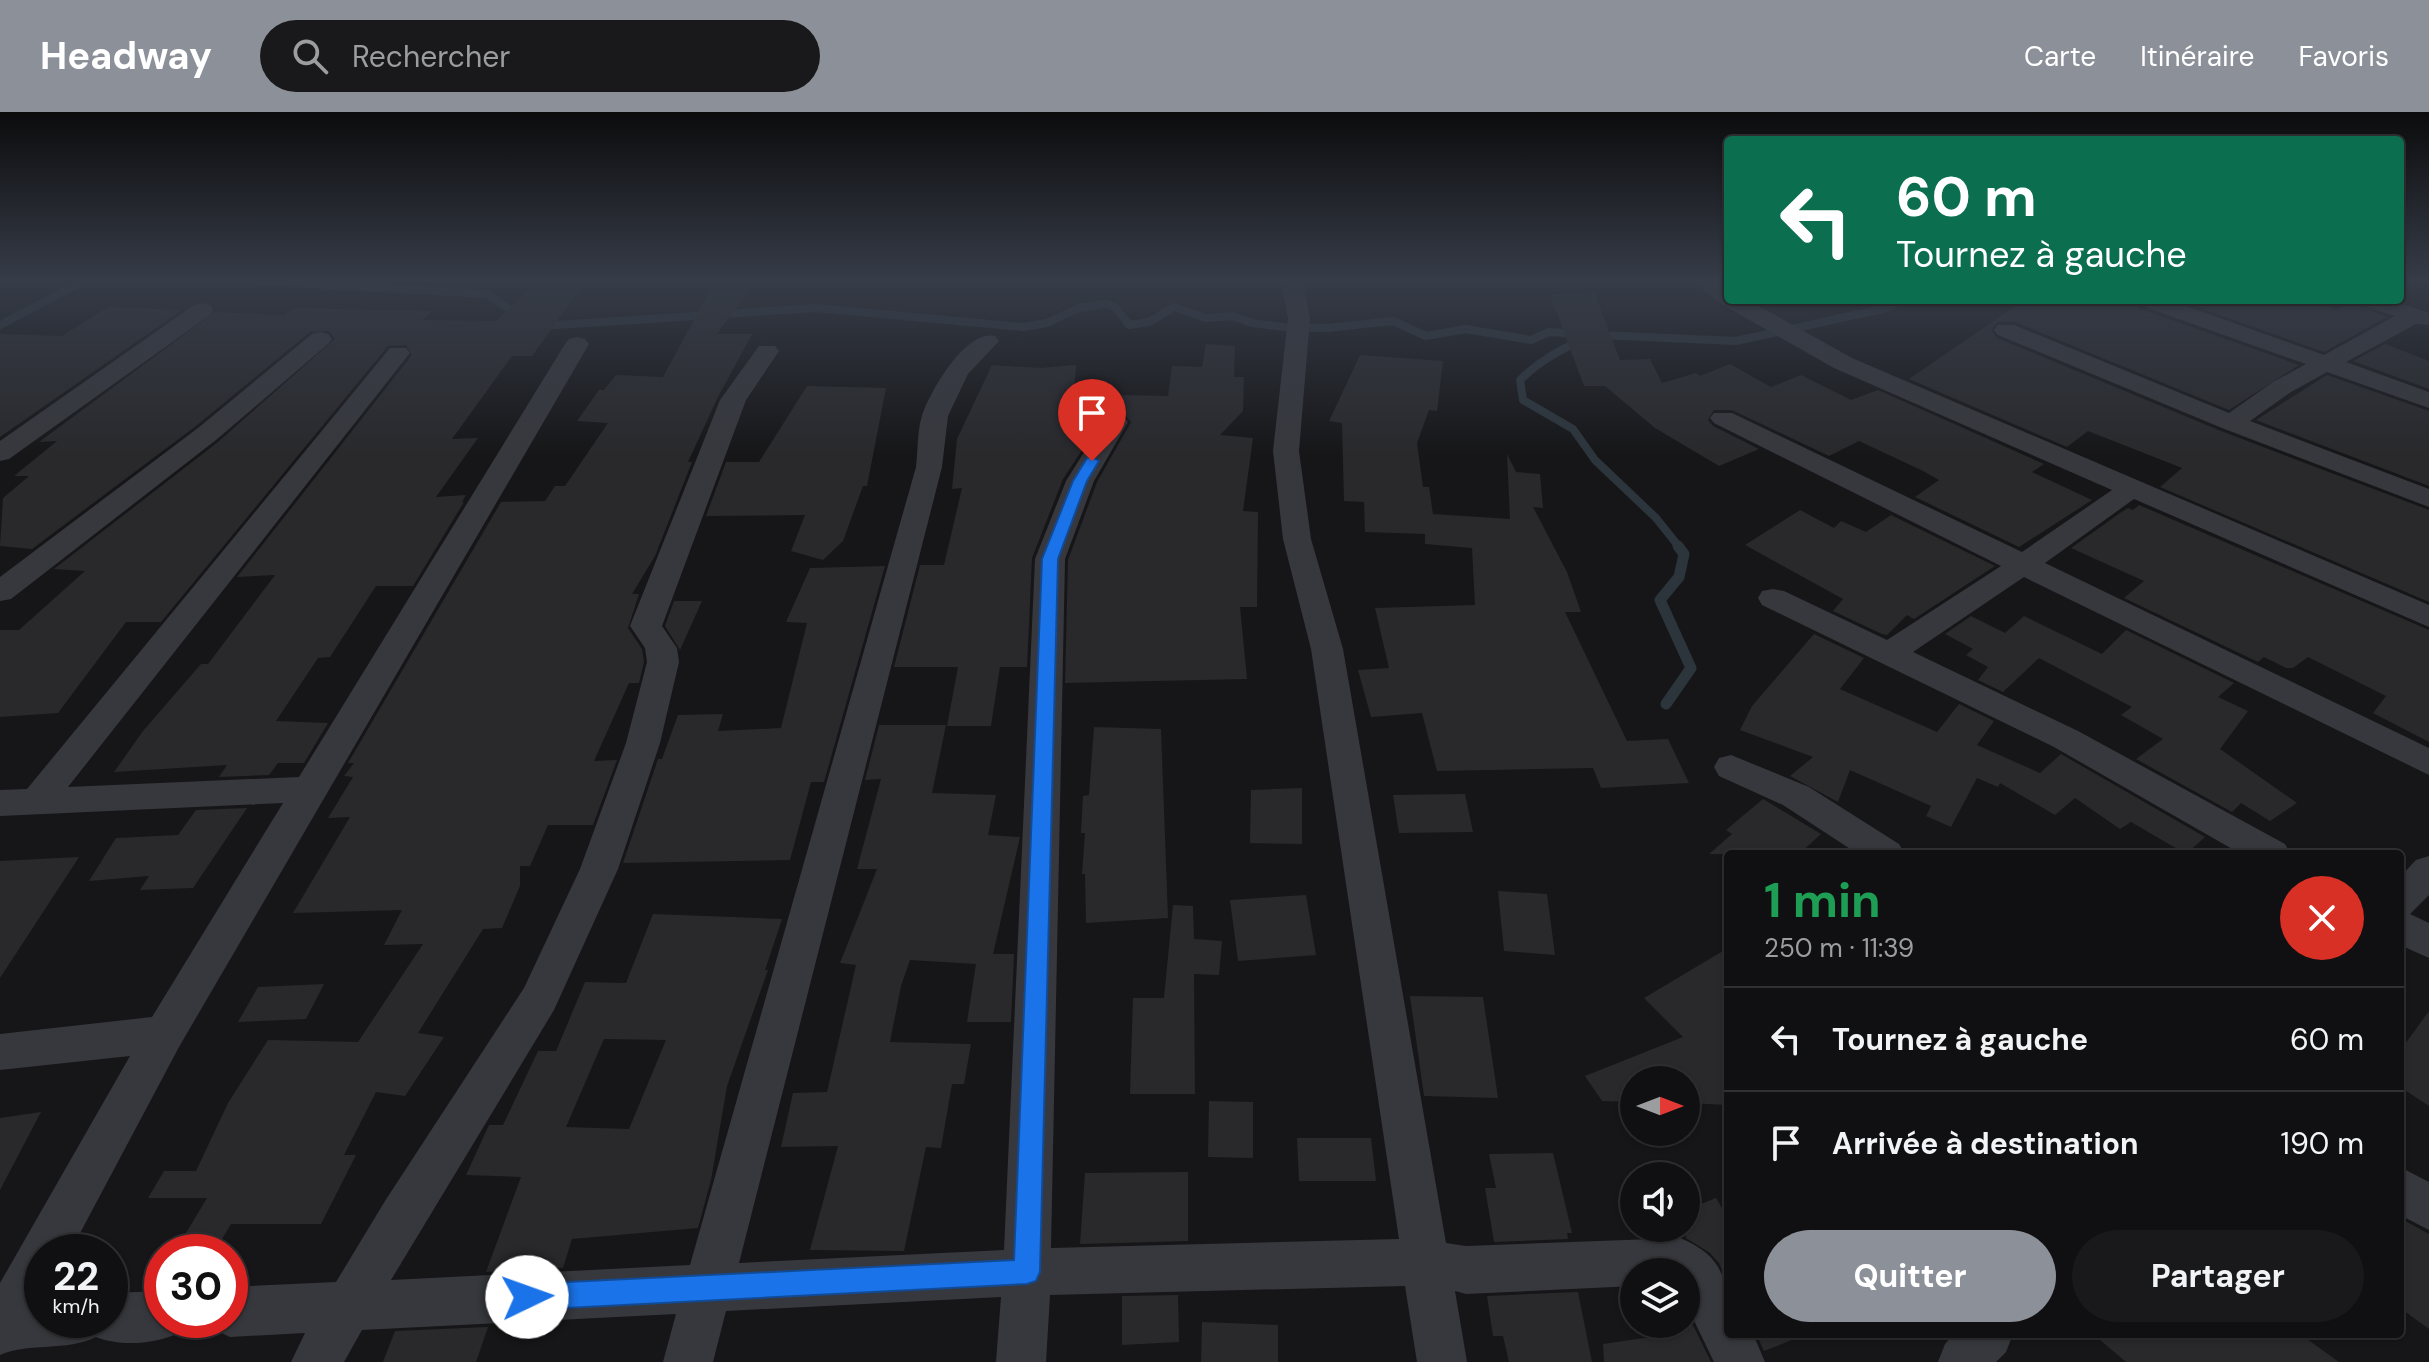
<!DOCTYPE html>
<html lang="fr">
<meta charset="utf-8">
<style>
body{margin:0;font-family:"DM Sans",sans-serif;background:#19191b;color:#f1f3f6;height:100vh;display:flex;flex-direction:column;font-size:30px;white-space:nowrap}
*{box-sizing:border-box;margin:0}
p{font-size:26px;color:#9c9d9f}
.icon{flex:none;width:44px;height:44px;fill:none;stroke:currentColor;stroke-width:2;stroke-linecap:round;stroke-linejoin:round}
.map{position:relative;flex:1;overflow:hidden}
.sheet{position:absolute;left:1724px;top:738px;width:680px;height:488px;display:flex;flex-direction:column;background:#101012;border-radius:8px;box-shadow:0 2px 6px #0004,0 0 0 2px #303032}
.sheet>*{flex:none}
.banner{position:absolute;left:1724px;top:24px;width:680px;height:168px;border-radius:8px;box-shadow:0 2px 6px #0004,0 0 0 2px #303032;background:#0b6e4f;color:#fff;overflow:hidden}
.needle{width:52px;rotate:90deg}
.fabs{position:absolute;left:1620px;top:954px;display:grid;gap:16px}
.fabs a{display:grid;place-items:center;width:80px;height:80px;border-radius:50%;background:#101012;box-shadow:0 2px 6px #0004,0 0 0 2px #303032;font-size:40px}
.speed{position:absolute;left:24px;top:1122px;display:flex;gap:16px;font-size:40px;font-weight:700;text-align:center}
.speed>*{display:grid;place-content:center;width:104px;height:104px;border-radius:50%;background:#101012;box-shadow:0 2px 6px #0004,0 0 0 2px #303032;line-height:1}
.speed small{font-size:20px;font-weight:400}
.speed .limit{border:12px solid #d22;background:#fff;color:#111}
.pin{position:absolute;display:grid;place-items:center;width:68px;height:68px;color:#fff;margin:-82px -34px;border-radius:50% 50% 50% 0;rotate:-45deg;box-shadow:0 0 8px #0007}
.pin .icon{rotate:45deg}
.me{position:absolute;width:88px;margin:-44px;rotate:87deg;stroke-linejoin:round;filter:drop-shadow(0 0 6px #0008)}
.turn{display:flex;align-items:center;gap:28px;height:168px;padding:0 40px;font-size:36px}
.turn .icon{width:104px;height:104px;stroke-width:2.5}
.turn b{display:block;font-size:56px;line-height:68px}
.round{display:grid;place-items:center;flex:none;width:84px;height:84px;border-radius:42px;background:#19191b}
.summary{display:flex;align-items:center;justify-content:space-between;height:136px;padding:0 40px}
h1{font-size:48px;font-weight:700;line-height:60px;color:#1e9e55}
.primary-button{display:flex;gap:16px;margin-top:auto;padding:16px 40px}
.primary-button a{flex:1;height:92px;border-radius:48px;background:#8c9099;color:#fff;font-size:32px;font-weight:700;line-height:92px;text-align:center}
.primary-button a+a{background:#19191b;color:#f1f3f6}
ul{padding:0;list-style:none}
li{display:flex;align-items:center;gap:24px;height:104px;padding:0 40px;border-top:2px solid #303032}
li div{flex:1}
li b{display:block;font-size:30px}
li em{font-style:normal}
header{display:flex;align-items:center;gap:48px;box-sizing:border-box;height:112px;padding:0 40px;background:#8c9099;color:#fff}
header strong{font-size:38px}
nav{display:flex;gap:44px;margin-inline-start:auto;font-size:28px}
.search{width:560px;height:72px;background:#19191b;display:flex;align-items:center;gap:20px;box-sizing:border-box;padding:0 28px;border-radius:44px;color:#9c9d9f;font-size:30px}
.map>svg:first-child{display:block}
.lines{fill:none;stroke-linecap:round;stroke-linejoin:round}
.stream-far1{stroke:#2c353c;stroke-width:8}
.stream{stroke:#2c353c;stroke-width:11}
.building{fill:#29292c;fill-rule:evenodd}
.minor{fill:#37383d;fill-rule:evenodd}
.route{fill:#1a73e8;stroke:#114b97;stroke-width:2}
</style>
<header>
<strong>Headway</strong>
<div class="search"><svg class="icon" aria-label="search" viewBox="0 0 24 24"><circle cx="10" cy="10" r="6"/><path d="M15 15l6 6"/></svg>Rechercher</div>
<nav><a>Carte</a><a>Itinéraire</a><a>Favoris</a></nav>
</header>
<div class="map">
<svg width="2429" height="1250" viewBox="0 0 2429 1250">
<rect width="100%" height="100%" fill="#161618"/>
<g class="lines">
<!-- stream-far1 -->
<g class="stream-far1">
<path d="M254 169 487 182 518 203"/>
<path d="M0 213 84 169"/>
<path d="M540 214 816 196 1023 215 1047 211 1079 196 1106 192 1115 195 1129 213 1149 210 1174 195 1206 206 1233 204 1252 211 1284 215 1327 216 1393 209 1426 224 1466 217 1531 228 1549 220 1577 222"/>
<path d="M1598 223 1736 229 1882 197 1904 188"/>
<path d="M1580 229C1557 239 1538 250 1520 268L1523 288 1573 317 1595 348 1656 406 1680 436"/>
</g>
<!-- stream -->
<path class="stream" d="M1666 592 1691 556 1660 488 1679 465 1684 442 1678 434"/>
</g>
<!-- building -->
<g class="building">
<path d="M714 171H754L717 222H752L717 287 688 350H692L655 444 632 482H639L628 516 642 537 644 550 639 571H629L594 649 617 648 593 713H548L530 754H520V774L502 816 483 817 418 921 444 925 405 984 376 980 344 1043H356L321 1112H231L222 1127 183 1126 207 1086H148L164 1059H196L228 991 268 928 358 930 423 832 384 833 402 798 293 801 350 705 328 706 353 665 344 664 354 651H348L501 390 545 389 555 374H565L608 311 577 309 599 278H604L616 263 663 265Z"/>
<path d="M532 174 580 177 532 244H512L452 327 478 326 436 385 466 383 462 390H464L413 474H376L330 545 318 546 276 609 328 611 304 651H278L269 663 219 665 227 653 114 660 143 619 201 552H208L275 463 237 465 412 243 406 233 388 234 161 510H126L58 601 0 605V518H19L85 459 54 457 218 330 335 227 329 219 310 220 196 314 32 437 0 434 3 386 29 364H14L57 329 39 330 215 200 285 203 293 196 431 199 423 208 496 209Z"/>
<path d="M1594 180 1620 248 1650 247 1662 271 1696 261 1700 264 1730 252 1771 275 1801 263 1851 288 1878 278 2044 352 2032 360 2092 388 2019 435 1915 385 1939 368 1923 359 1859 329 1829 344 1732 298H1714L1708 308 1713 314 1759 337 1719 354 1655 316 1605 274H1584L1550 183Z"/>
<path d="M2024 188H2133L2138 196 2299 253 2229 298 2015 210H1998L1991 218 1997 226 2221 319 2429 398V490L2160 375 2182 356 2088 319 2067 335 1909 267Z"/>
<path d="M2178 188H2315L2337 197 2351 190 2387 205 2324 240Z"/>
<path d="M108 195 182 198 0 325V222L62 224Z"/>
<path d="M1206 232 1235 234 1234 265H1244L1243 299 1220 323 1253 326 1243 399 1258 400 1257 495H1240L1247 567 1065 571 1068 448 1097 370 1131 310 1124 302H1106L1063 367 1032 446 1027 555H1000L991 614H947L958 555H894L920 453H944L962 376 952 377 957 327 992 253 1040 256 1076 253 1074 282 1168 284 1172 254 1202 255Z"/>
<path d="M2385 232 2429 249V277L2353 249Z"/>
<path d="M1360 243 1443 249 1437 299 1429 298 1417 331 1423 375H1429L1433 402 1510 407 1507 342 1516 360 1540 362 1543 396 1533 395 1567 460 1581 500H1565L1627 629 1668 627 1689 671 1601 676 1593 656 1437 659 1422 601 1371 605 1358 558 1389 556 1375 496 1475 493 1472 436 1425 432V422L1365 420 1364 390 1344 389 1342 311 1329 309Z"/>
<path d="M2327 263 2429 299V374L2256 308Z"/>
<path d="M807 274 886 276 867 374H863L843 429 823 448 791 439 805 403 706 404 726 350H759Z"/>
<path d="M2139 393 2429 518V630L2373 601 2386 584 2308 545 2293 556H2286L2264 545 2258 550 2124 486 2144 469 2071 436 2120 401 2128 396 2133 398Z"/>
<path d="M1800 398 1834 416 1841 409 1866 420 1891 403 1995 454 1914 507 1907 503 1887 523 1882 522 1833 499 1843 487 1745 433Z"/>
<path d="M885 454 824 670H811L790 748 623 751 658 647H662L678 603 723 602 718 619 781 616 807 511 786 510 810 456Z"/>
<path d="M674 489H702L680 538 665 514Z"/>
<path d="M1971 504 2005 521 2024 504 2102 542 2126 518 2234 571 2218 585 2248 599 2220 637 2297 691 2270 709 2241 691 2232 700 2136 647 2163 627 2121 603 2132 595 2039 546 2003 580 1978 568 1988 555 1966 543 1973 537 1945 522Z"/>
<path d="M1814 522 1864 546 1840 577 1937 620 1959 592 1994 609 1977 633 2040 661 2061 642 2205 725 2186 742 2131 710 2120 717 2075 686 2055 703 2000 671 1998 675 1977 666 1951 715 1926 704 1931 694 1850 658 1838 690 1790 664 1813 645 1740 618 1752 594Z"/>
<path d="M879 613H946L932 681 996 683 988 723 1020 725 993 842H1014L1011 910H967L976 852 910 848 901 874 890 930 971 932 964 972H952L941 1036 926 1035 904 1139 810 1138 838 1034 781 1035 793 981 827 980 856 853 840 851 877 757H857L881 667 865 668Z"/>
<path d="M1094 615 1161 617 1168 806 1086 811 1085 762H1082L1085 721H1081L1083 684 1089 683Z"/>
<path d="M1302 676V732L1250 731 1251 678Z"/>
<path d="M1465 682 1473 720 1399 721 1393 683Z"/>
<path d="M1763 687 1821 722 1799 742H1709L1732 722 1726 718Z"/>
<path d="M247 696 193 776 140 778 149 764 89 769 116 726 178 723 196 698Z"/>
<path d="M79 745 0 866V749Z"/>
<path d="M1498 779 1547 782 1555 843 1504 839Z"/>
<path d="M1306 783 1316 843 1238 849 1230 788Z"/>
<path d="M1173 793 1193 794 1194 827 1222 829 1219 863 1194 862 1195 982H1130L1133 886H1164Z"/>
<path d="M653 802 782 807 765 858H768L727 974 711 1068 698 1116 572 1127 563 1156 486 1160 521 1065 466 1063 489 1013H503L538 939H556L585 870 626 871ZM604 927 666 928 629 1017 566 1015Z"/>
<path d="M1728 836V993L1686 991V968H1634V990L1602 989 1585 964 1683 925 1644 886Z"/>
<path d="M324 872 306 907 238 910 258 875Z"/>
<path d="M1410 884 1483 885 1498 986 1424 984Z"/>
<path d="M2429 899V994L2400 975V939Z"/>
<path d="M1209 989 1253 990V1046L1208 1045Z"/>
<path d="M41 1000 0 1078V1006Z"/>
<path d="M1297 1026H1371L1376 1069H1299Z"/>
<path d="M1553 1041 1572 1121H1567L1568 1127 1494 1130 1485 1076H1496L1489 1042Z"/>
<path d="M1188 1060V1129L1080 1132 1085 1061Z"/>
<path d="M1716 1086 1728 1106V1173L1719 1151 1710 1141 1686 1126V1098Z"/>
<path d="M2400 1106 2429 1122V1217L2400 1196Z"/>
<path d="M1578 1180 1592 1250H1509L1503 1224H1493L1487 1184Z"/>
<path d="M1178 1183 1179 1230 1122 1233V1184Z"/>
<path d="M1686 1199 1711 1250H1604L1603 1232 1658 1224 1654 1212H1686Z"/>
<path d="M1202 1210 1278 1213V1250H1201Z"/>
<path d="M488 1215 476 1250H383L395 1219Z"/>
<path d="M1756 1222H1801L1802 1224 1764 1239Z"/>
<path d="M2093 1222H2300L2339 1250H2126Z"/>
</g>
<g class="lines">
<!-- minor -->
<g class="minor">
<path d="M1281 169H1303L1310 206 1299 339 1311 427 1343 537 1446 1131 1466 1134 1680 1126C1729 1146 1728 1175 1728 1222H1753L1765 1250H1714L1686 1192V1160H1634V1174L1466 1182 1455 1179 1467 1250H1417L1405 1174 1050 1183 1046 1250H996L1001 1185 726 1199 713 1250H663L676 1202 362 1218 344 1250H291L305 1221 230 1225 213 1217 209 1208H230V1175L336 1170 385 1089 524 876 580 757 626 631 647 550 645 536 630 514 720 288 759 234H775L779 239 746 288 662 514 677 536 679 550 660 631 618 757 554 898 391 1168 690 1153 916 355C918 339 917 319 922 304 930 279 966 217 995 224L999 229 968 262 948 304 942 355 739 1151 1004 1138 1035 447 1066 369 1106 305H1124L1128 310 1094 369 1065 447 1051 1136 1399 1127 1311 537 1283 427 1273 339 1288 206Z"/>
<path d="M1691 169H1717L1728 176V188H1748L1852 246 2429 493V515L2134 387 2045 451 2429 636V663L2024 465 1913 540 2078 619 2285 732 2291 742H2241L2054 635 1762 493 1758 486 1762 479 1773 477 1784 479 1887 528 2001 454 1714 311 1710 306 1714 301H1732L2022 440 2112 378 1834 256 1723 193Z"/>
<path d="M2136 188H2169L2324 243 2395 204 2360 193 2357 188H2390L2429 201V213L2416 212 2346 250 2429 280V296L2327 260 2291 280 2250 309 2429 377V395L2222 316 1998 223 1994 218 1998 213H2014L2229 301 2273 270 2306 252 2139 193Z"/>
<path d="M202 191 210 193 213 198 210 203 9 347 0 349V329L194 193Z"/>
<path d="M320 220 328 222 332 227 328 232 216 328 11 487 0 489V465L198 316 312 222Z"/>
<path d="M577 225 585 227 589 232 179 935 70 1140H42V1208H110V1181L162 1179V1208H185L179 1221C155 1232 121 1235 96 1225 66 1240 31 1230 0 1243V1171L130 944 0 958V922L152 905 283 691 0 704V678L27 677 390 236H406L410 241 406 246 68 675 299 665 565 232 569 227Z"/>
<path d="M1731 643 1809 675 1899 732 1905 742H1858L1783 693 1719 664 1714 655 1719 646Z"/>
<path d="M2429 744V783L2410 802 2429 811V846L2400 833V765L2416 748Z"/>
<path d="M2400 1055 2429 1070V1118L2400 1103Z"/>
<path d="M1954 1222H2013L2006 1240 1996 1250H1938L1945 1232Z"/>
</g>
</g>
<!-- sky -->
<linearGradient id="sky" x2="0" y2="1"><stop stop-color="#0c0c0d"/><stop offset="0.49" stop-color="#363c48"/><stop offset="1" stop-color="#363c48" stop-opacity="0"/></linearGradient>
<rect width="2429" height="344" fill="url(#sky)"/>
<!-- route -->
<path class="route" d="M1092 345 1099 349 1087 369 1058 447 1040 1160 1036 1169 1027 1172 527 1198 518 1194 514 1185 518 1176 527 1172 1014 1148 1042 447 1073 369 1087 346Z"/>
</svg>
<div class="fabs">
<a><svg class="needle" viewBox="-14 -14 28 28"><path d="M0-13l5 13h-10z" fill="#e53935"/><path d="M0 13l5-13h-10z" fill="#9c9d9f"/></svg></a>
<a><svg class="icon" aria-label="sound" viewBox="0 0 24 24"><path d="M4 9h4l5-4v14l-5-4H4zM17 9q2 3 0 6"/></svg></a>
<a><svg class="icon" aria-label="layers" viewBox="0 0 24 24"><path d="M12 4l9 5-9 5-9-5zM3 14l9 5 9-5"/></svg></a>
</div>
<div class="speed"><div>22<small>km/h</small></div><div class="limit">30</div></div>
<div class="pin" style="left:1092px;top:349px;background:#d93025"><svg class="icon" aria-label="arrive" viewBox="0 0 24 24"><path d="M6 21V4h12l-3 4 3 4H6"/></svg></div>
<svg class="me" style="left:527px;top:1185px" viewBox="-20 -20 40 40"><circle r="19" fill="#fff"/><path d="M0-13L10 11 0 6-10 11z" fill="#1a73e8"/></svg>
<div class="banner">
<div class="turn"><svg class="icon" aria-label="left" viewBox="0 0 24 24"><path d="M17 20v-9H6M10 6l-5 5 5 5"/></svg><div><b>60 m</b>Tournez à gauche</div></div>
</div>
<section class="sheet">
<div class="summary"><div><h1>1 min</h1><p>250 m · 11:39</p></div><a class="round" style="background:#d93025;color:#fff"><svg class="icon" aria-label="close" viewBox="0 0 24 24"><path d="M6 6l12 12M18 6L6 18"/></svg></a></div>
<ul>
<li><svg class="icon" aria-label="left" viewBox="0 0 24 24"><path d="M17 20v-9H6M10 6l-5 5 5 5"/></svg><div><b>Tournez à gauche</b></div><em>60 m</em></li>
<li><svg class="icon" aria-label="arrive" viewBox="0 0 24 24"><path d="M6 21V4h12l-3 4 3 4H6"/></svg><div><b>Arrivée à destination</b></div><em>190 m</em></li>
</ul>
<div class="primary-button"><a>Quitter</a><a>Partager</a></div>
</section>
</div>
